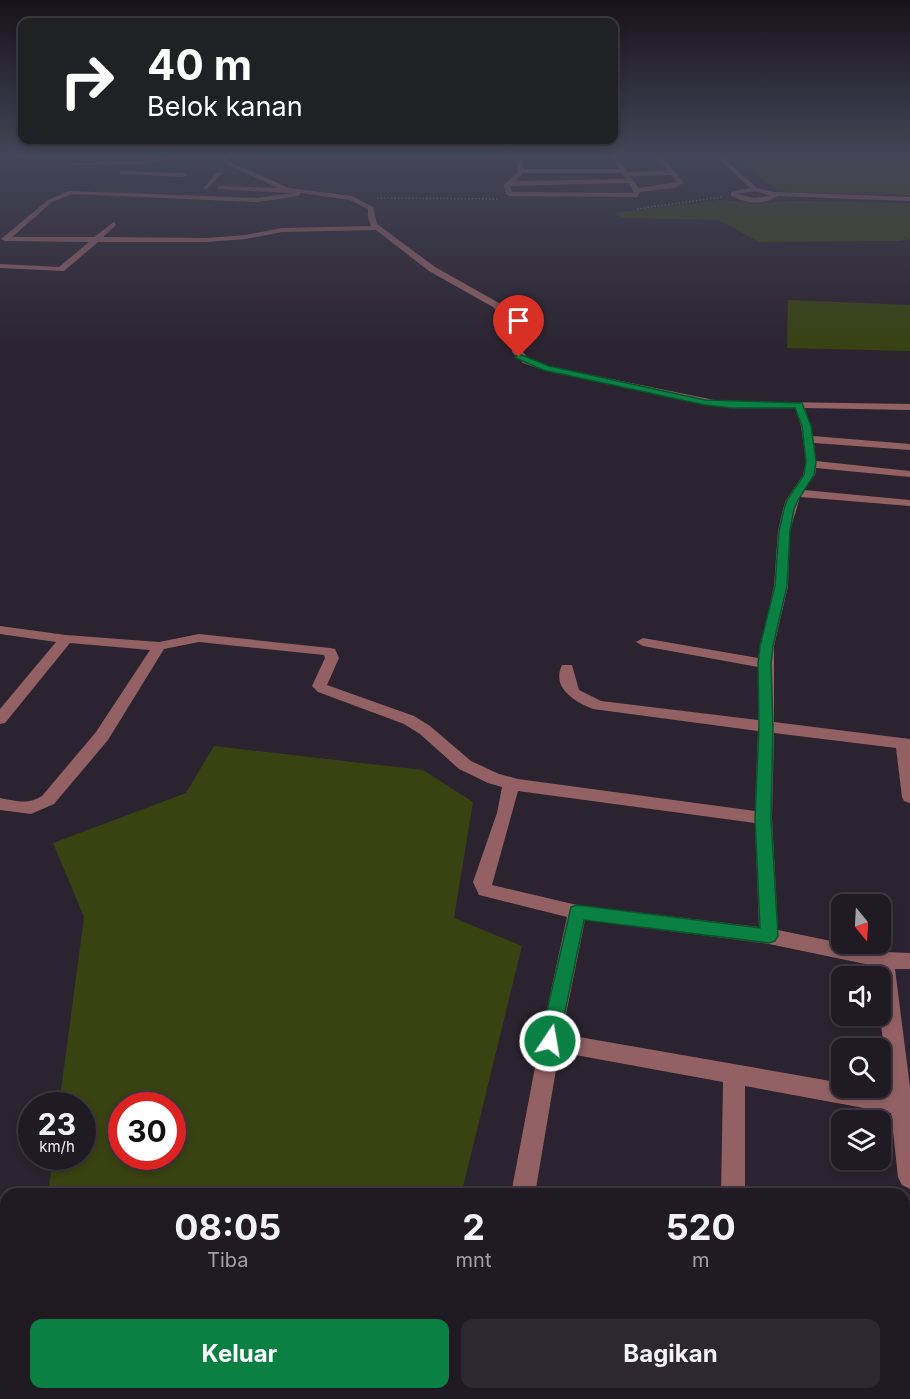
<!DOCTYPE html>
<html lang="id">
<style>
body{margin:0;font-family:Inter,sans-serif;background:#2d2730;color:#f1f3f6;height:100vh;display:flex;flex-direction:column;font-size:22px;white-space:nowrap}
*{box-sizing:border-box;margin:0}
p{font-size:20px;color:#a2a1a6}
.icon{flex:none;width:33px;height:33px;fill:none;stroke:currentColor;stroke-width:2;stroke-linecap:round;stroke-linejoin:round}
.map{position:relative;flex:1;overflow:hidden}
.details{position:absolute;left:0px;top:1188px;width:910px;height:212px;display:flex;flex-direction:column;background:#201a23;border-radius:18px 18px 0 0;box-shadow:0 3px 9px #0003,0 0 0 2px #3d3841}
.details>*{flex:none}
.hud{position:absolute;left:18px;top:18px;width:600px;height:126px;border-radius:12px;box-shadow:0 3px 9px #0003,0 0 0 2px #3d3841;background:#202124;color:#fff;overflow:hidden}
.needle{width:39px;rotate:162deg}
.tools{position:absolute;left:831px;top:894px;display:grid;gap:12px}
.tools a{display:grid;place-items:center;width:60px;height:60px;border-radius:12px;background:#201a23;box-shadow:0 3px 9px #0003,0 0 0 2px #3d3841;font-size:30px}
.speed{position:absolute;left:18px;top:1092px;display:flex;gap:12px;font-size:30px;font-weight:700;text-align:center}
.speed>*{display:grid;place-content:center;width:78px;height:78px;border-radius:50%;background:#201a23;box-shadow:0 3px 9px #0003,0 0 0 2px #3d3841;line-height:1}
.speed small{font-size:15px;font-weight:400}
.speed .limit{border:9px solid #d22;background:#fff;color:#111}
.pin{position:absolute;display:grid;place-items:center;width:51px;height:51px;color:#fff;margin:-62px -26px;border-radius:50% 50% 50% 0;rotate:-45deg;box-shadow:0 0 6px #0007}
.pin .icon{rotate:45deg}
.me{position:absolute;width:66px;margin:-33px;rotate:12deg;stroke-linejoin:round;filter:drop-shadow(0 0 4px #0008)}
.turn{display:flex;align-items:center;gap:21px;height:126px;padding:0 30px;font-size:27px}
.turn .icon{width:78px;height:78px;stroke-width:2.5}
.turn b{display:block;font-size:42px;line-height:51px}
.eta{display:flex;justify-content:space-evenly;align-items:center;height:102px;text-align:center}
.eta b{font-size:36px;font-weight:700;line-height:42px}
.action{display:flex;gap:12px;margin-top:auto;padding:12px 30px}
.action a{flex:1;height:69px;border-radius:12px;background:#0b8043;color:#fff;font-size:24px;font-weight:700;line-height:69px;text-align:center}
.action a+a{background:#2d2730;color:#f1f3f6}
.map>svg:first-child{display:block}
.green{fill:#394211;fill-rule:evenodd}
.lines{fill:none;stroke-linecap:round;stroke-linejoin:round}
.path{stroke:#86808a;stroke-width:1.5;stroke-dasharray:1.5 2;stroke-linecap:butt}
.minor{fill:#936163;fill-rule:evenodd}
.route{fill:#0b8043;stroke:#07532c;stroke-width:1.5}
</style>
<div class="map">
<svg width="910" height="1399" viewBox="0 0 910 1399">
<rect width="100%" height="100%" fill="#2b232f"/>
<!-- green -->
<g class="green">
<path d="M749 157H910V195L789 192 777 190 733 159Z"/>
<path d="M720 200 763 203 793 201 910 203V239L899 241 759 242 719 220 624 218 613 213Z"/>
<path d="M788 300 910 305V351L787 348Z"/>
<path d="M214 746 423 770 473 802 454 918 522 946 463 1187 156 1194H48L53 1157 82 1156V1106L59 1105 84 917 53 843 186 793ZM122 1106H172V1156H122Z"/>
</g>
<g class="lines">
<!-- path -->
<g class="path">
<path d="M377 198 498 199"/>
<path d="M637 209 722 197"/>
</g>
<!-- minor -->
<g class="minor">
<path d="M174 157H189L135 165 56 164 135 161Z"/>
<path d="M219 157H225L230 162 289 188 352 196 373 207 377 224 435 267 499 303 521 328 522 351 529 359 548 366 719 401 910 404V410L805 408 813 436 910 444V450L814 443 816 461 910 471V477L816 468 815 475 804 490 910 500V506L800 497 790 531 788 586 774 646V722L910 739V803L904 801 902 797 896 748 774 733 772 818 778 930 884 952 910 953V969H895L910 1087V1189L902 1185 898 1177 891 1113 745 1086V1194H721L723 1082 559 1052 535 1194H511L540 1041 567 917 479 895 473 882 497 813 502 787 488 783 459 769 420 734 404 724 318 692 312 686 325 658 324 655 199 642 164 649 108 740 54 804 31 814 0 810V798C15 801 29 805 42 796L96 732 150 650 70 643 5 723 0 724V709L56 642 0 634V626L66 635 159 642 199 634 330 648 335 649 339 658 327 685 414 716 430 726 471 761 499 774 518 779 755 811 758 731 593 709C575 702 551 688 562 665H572L579 690 601 701 758 720V667L643 646 636 642 643 638 758 658 774 586 778 531 783 509 786 500 803 475 806 462 801 426 795 408 719 407 546 371 523 363 512 352 513 328 493 307 429 271 376 230 282 232 246 239 206 242H98L64 271 0 268V264L59 267 89 242 5 241 1 239 48 200 69 191 257 198 294 193 217 189 219 186 278 188 226 164ZM301 193 350 200 368 209V218L371 226 282 228 246 235 206 238 103 237 116 225 114 222 94 237H12L52 202 72 194 257 202 298 196ZM518 791 755 823 759 927 577 905 492 885ZM585 920 769 944 875 966 876 976H880V1016L889 1092 864 1088H842V1083L562 1034Z"/>
<path d="M516 157H522L524 169H620L611 157H617L628 172 668 171 656 157H662L684 183 674 188 640 192 637 197 509 196 506 194 504 185 518 171ZM523 173H622L626 179 516 181ZM671 175 677 182 639 188 630 176ZM629 183 634 193 512 192 510 186Z"/>
<path d="M717 157H723L757 188 774 192 910 197V201L778 196C764 206 746 203 731 196V192L750 188ZM755 191 771 196 754 198 736 194Z"/>
<path d="M121 171 184 173 187 175 184 177 119 174Z"/>
<path d="M217 172 222 173 207 189H203Z"/>
<path d="M0 1345 6 1347V1373L0 1371Z"/>
<path d="M133 1394H180L182 1399H135Z"/>
<path d="M474 1394H500L499 1399H473Z"/>
<rect x="717" y="1394" width="26" height="5"/>
</g>
</g>
<!-- sky -->
<linearGradient id="sky" x2="0" y2="1"><stop stop-color="#18131a"/><stop offset="0.44" stop-color="#444558"/><stop offset="1" stop-color="#444558" stop-opacity="0"/></linearGradient>
<rect width="910" height="353" fill="url(#sky)"/>
<!-- route -->
<path class="route" d="M519 354 549 366 705 400 802 403 811 426 816 462 814 475 798 500 794 509 790 531 787 586 773 646 771 664 773 727 771 818 778 936 775 941 769 943 584 920 559 1041 557 1047 550 1049 543 1047 540 1041 571 907 577 905 760 928 755 818 759 727 758 664 760 646 775 586 779 531 784 509 787 500 804 475 806 462 802 426 795 408H732L705 405 543 370 516 358 515 357Z"/>
</svg>
<div class="tools">
<a><svg class="needle" viewBox="-14 -14 28 28"><path d="M0-13l5 13h-10z" fill="#e53935"/><path d="M0 13l5-13h-10z" fill="#a2a1a6"/></svg></a>
<a><svg class="icon" aria-label="sound" viewBox="0 0 24 24"><path d="M4 9h4l5-4v14l-5-4H4zM17 9q2 3 0 6"/></svg></a>
<a><svg class="icon" aria-label="search" viewBox="0 0 24 24"><circle cx="10" cy="10" r="6"/><path d="M15 15l6 6"/></svg></a>
<a><svg class="icon" aria-label="layers" viewBox="0 0 24 24"><path d="M12 4l9 5-9 5-9-5zM3 14l9 5 9-5"/></svg></a>
</div>
<div class="speed"><div>23<small>km/h</small></div><div class="limit">30</div></div>
<div class="pin" style="left:519px;top:357px;background:#d93025"><svg class="icon" aria-label="arrive" viewBox="0 0 24 24"><path d="M6 21V4h12l-3 4 3 4H6"/></svg></div>
<svg class="me" style="left:550px;top:1041px" viewBox="-20 -20 40 40"><circle r="17" fill="#0b8043" stroke="#fff" stroke-width="3"/><path d="M0-11L8 9 0 5-8 9z" fill="#fff"/></svg>
<div class="hud">
<div class="turn"><svg class="icon" aria-label="right" viewBox="0 0 24 24"><path d="M7 20v-9h11M14 6l5 5-5 5"/></svg><div><b>40 m</b>Belok kanan</div></div>
</div>
<section class="details">
<div class="eta">
<div><b>08:05</b><p>Tiba</p></div>
<div><b>2</b><p>mnt</p></div>
<div><b>520</b><p>m</p></div>
</div>
<div class="action"><a>Keluar</a><a>Bagikan</a></div>
</section>
</div>
